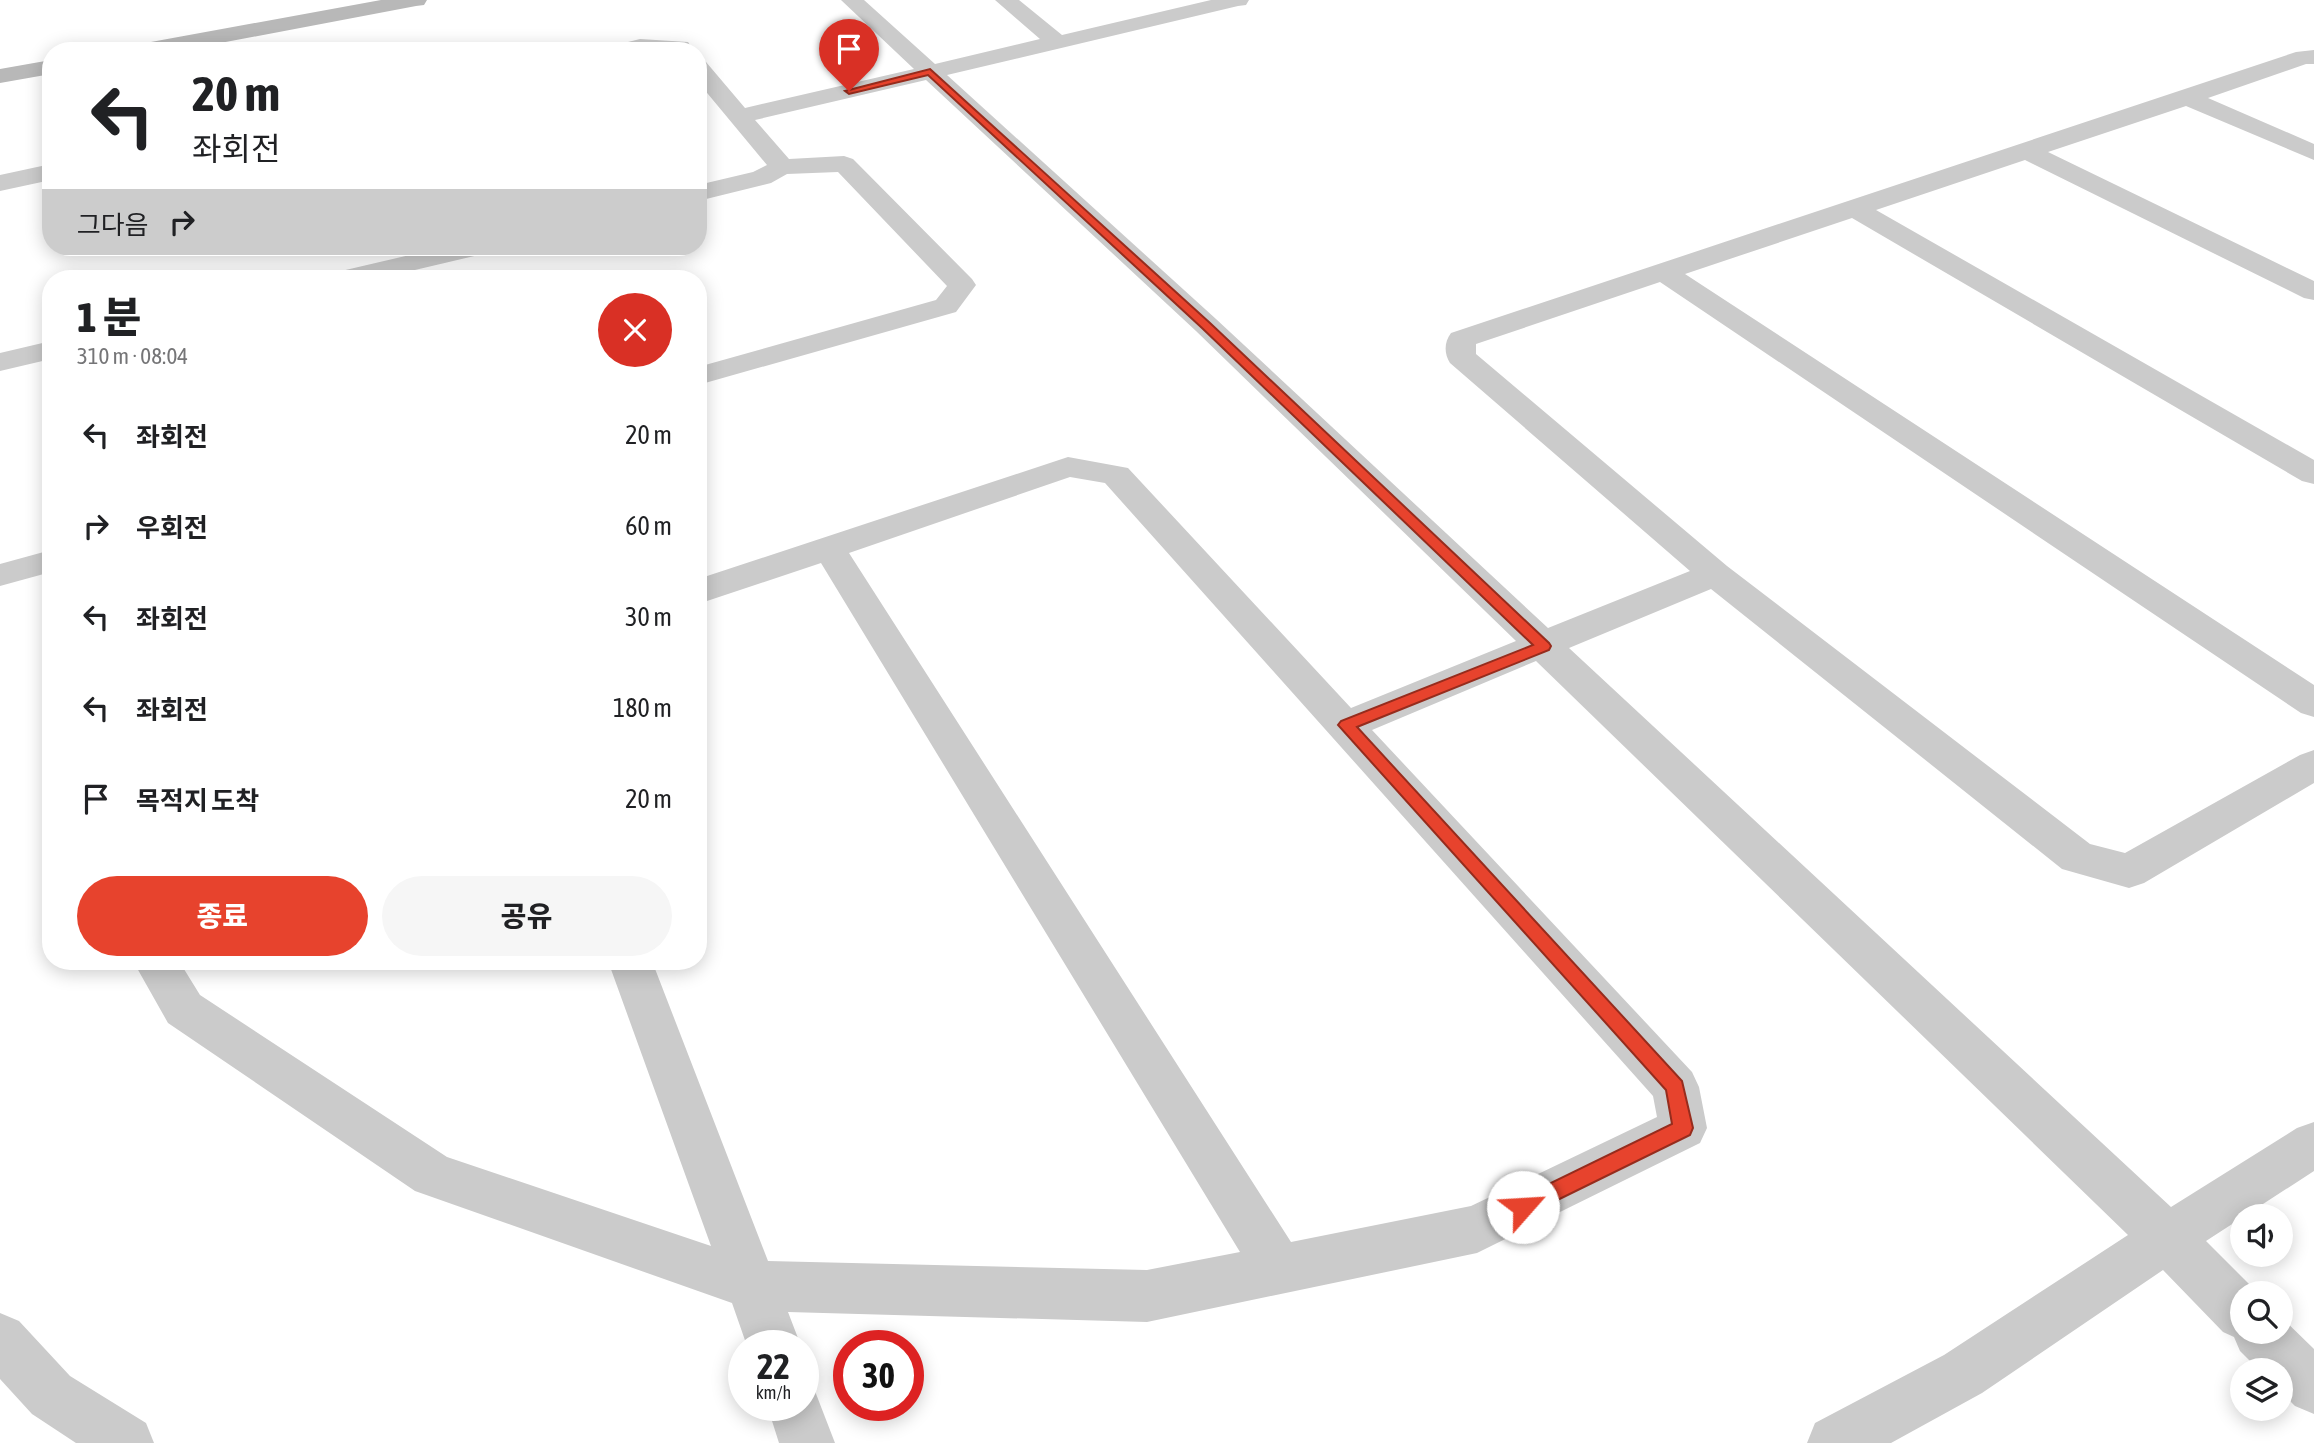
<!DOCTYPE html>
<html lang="ko">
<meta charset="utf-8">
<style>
body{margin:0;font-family:"Asap Condensed","Noto Sans KR",sans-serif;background:#f6f6f6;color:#202124;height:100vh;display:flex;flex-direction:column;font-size:26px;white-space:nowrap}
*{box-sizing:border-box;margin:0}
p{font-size:23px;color:#757577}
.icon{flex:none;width:38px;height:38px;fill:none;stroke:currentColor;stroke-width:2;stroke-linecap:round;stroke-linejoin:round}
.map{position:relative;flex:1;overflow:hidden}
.sheet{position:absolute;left:42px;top:270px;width:665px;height:700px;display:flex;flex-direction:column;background:#fff;border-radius:28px;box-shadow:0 4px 18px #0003}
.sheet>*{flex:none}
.guide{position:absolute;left:42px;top:42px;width:665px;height:214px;border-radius:28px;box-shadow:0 4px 18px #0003;background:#fff;color:#202124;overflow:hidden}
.tools{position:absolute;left:2230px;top:1204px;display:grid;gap:14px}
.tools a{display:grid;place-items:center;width:63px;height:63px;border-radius:50%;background:#fff;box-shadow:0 4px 18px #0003;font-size:35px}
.speed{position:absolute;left:728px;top:1330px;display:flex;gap:14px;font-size:35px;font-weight:700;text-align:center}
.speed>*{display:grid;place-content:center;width:91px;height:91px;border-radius:50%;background:#fff;box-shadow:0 4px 18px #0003;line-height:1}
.speed small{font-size:18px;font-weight:400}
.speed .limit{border:10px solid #d22;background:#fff;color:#111}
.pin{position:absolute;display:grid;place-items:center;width:60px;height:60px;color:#fff;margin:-72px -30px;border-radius:50% 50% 50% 0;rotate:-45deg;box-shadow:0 0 7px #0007}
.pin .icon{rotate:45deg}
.me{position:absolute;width:77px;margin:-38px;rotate:64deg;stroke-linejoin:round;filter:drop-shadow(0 0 5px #0008)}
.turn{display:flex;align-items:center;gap:24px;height:147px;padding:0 35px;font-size:32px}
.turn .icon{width:91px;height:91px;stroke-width:2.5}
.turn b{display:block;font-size:49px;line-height:60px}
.then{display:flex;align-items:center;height:66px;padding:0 35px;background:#0003;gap:14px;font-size:26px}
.round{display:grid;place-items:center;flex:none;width:74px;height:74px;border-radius:37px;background:#f6f6f6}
.overview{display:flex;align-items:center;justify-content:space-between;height:119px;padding:0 35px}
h1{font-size:42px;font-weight:800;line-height:52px}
.action{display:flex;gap:14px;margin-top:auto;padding:14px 35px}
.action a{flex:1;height:80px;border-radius:42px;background:#e7432d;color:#fff;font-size:28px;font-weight:800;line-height:80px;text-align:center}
.action a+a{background:#f6f6f6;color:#202124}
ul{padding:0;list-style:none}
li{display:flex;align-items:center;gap:21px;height:91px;padding:0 35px}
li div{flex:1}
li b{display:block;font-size:26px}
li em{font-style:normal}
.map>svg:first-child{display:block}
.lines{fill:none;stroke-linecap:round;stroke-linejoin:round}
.street{fill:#cbcbcb;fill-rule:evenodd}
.secondary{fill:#b8b8b8;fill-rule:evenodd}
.route{fill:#e7432d;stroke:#962c1d;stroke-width:2}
</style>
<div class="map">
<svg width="2314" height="1443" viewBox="0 0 2314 1443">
<rect width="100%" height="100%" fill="#fff"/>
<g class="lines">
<!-- street -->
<g class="street">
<path d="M841 0H864L935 64 1040 39 995 0H1019L1062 35 1211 0H1249L1246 5 1238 6 947 75 1216 319 1548 628 1690 571 1450 363C1444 354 1444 342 1451 333L2296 52 2314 50V64H2306L2208 98 2314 144V160L2186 106 2048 152 2314 281V300L2304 298 2025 160 1876 210 2314 460V484L2302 481 1852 218 1685 274 2314 685V717L2301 713 1660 282 1476 344V354L1727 566 2090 844 2125 853 2300 755 2314 750V783L2144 883 2129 888 2062 869 1711 589 1569 648 2171 1207 2297 1128 2314 1122V1171L2206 1241 2258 1293H2242V1332H2280V1316L2314 1349V1414L2295 1406 2280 1391V1370H2259L2240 1351 2234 1337 2223 1332 2163 1270 1982 1393 1891 1443H1807L1815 1423 1944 1355 2128 1235 1536 661 1372 730 1692 1072 1699 1087 1707 1128 1700 1143 1477 1253 1147 1322 788 1312 801 1346H747L732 1303 415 1191 168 1023 133 961H179L200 995 447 1157 711 1246 608 961H652L768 1261 1147 1270 1240 1252 821 563 698 604V579L1068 457 1128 468 1351 708 1516 641 1196 331 926 80 755 120 789 159 844 156 853 159 972 279 976 285 956 312 698 385V367L936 300 947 286 838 172 787 174 771 183 698 201V185L753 172 767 165 698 82V60L706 62 745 108 914 69ZM1070 477 1105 483 1653 1096 1657 1117 1471 1206 1291 1242 849 553Z"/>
<path d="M640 39 688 42 694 51H609L612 46Z"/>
<path d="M51 164V180L0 191V175Z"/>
<path d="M444 247H491L487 253 381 278H333L337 272Z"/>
<path d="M51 341V359L0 371V353Z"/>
<path d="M51 550V572L0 586V564Z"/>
<path d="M0 1313 19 1321 70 1376 146 1423 154 1443H76L32 1414 0 1379Z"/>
<path d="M803 1381 813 1386 835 1443H779L767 1405H803Z"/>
</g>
<!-- secondary -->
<g class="secondary">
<path d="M381 0H427L424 5 416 6 178 51H129L132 46 140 44Z"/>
<path d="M51 60V74L0 83V69Z"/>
</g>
</g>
<!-- route -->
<path class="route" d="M930 69 1210 323 1549 643 1551 646 1549 650 1357 727 1682 1081 1693 1128 1690 1135 1531 1213 1523 1216 1516 1213 1513 1207 1516 1200 1672 1124 1666 1090 1338 725 1341 721 1533 645 1202 328 928 75 849 94 845 91Z"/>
</svg>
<div class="tools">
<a><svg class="icon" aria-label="sound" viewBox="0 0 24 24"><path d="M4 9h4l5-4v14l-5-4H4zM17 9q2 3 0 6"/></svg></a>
<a><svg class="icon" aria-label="search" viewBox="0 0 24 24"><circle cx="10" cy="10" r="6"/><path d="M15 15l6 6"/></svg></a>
<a><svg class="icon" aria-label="layers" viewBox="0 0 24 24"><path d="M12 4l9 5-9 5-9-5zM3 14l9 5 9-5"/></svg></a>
</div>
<div class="speed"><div>22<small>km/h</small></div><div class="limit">30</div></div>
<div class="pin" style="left:849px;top:91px;background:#d93025"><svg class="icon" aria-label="arrive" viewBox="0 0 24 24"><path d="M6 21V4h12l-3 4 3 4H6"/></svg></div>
<svg class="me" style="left:1523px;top:1207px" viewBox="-20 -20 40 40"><circle r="19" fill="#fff"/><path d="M0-13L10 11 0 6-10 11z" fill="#e7432d"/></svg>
<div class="guide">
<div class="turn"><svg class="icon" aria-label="left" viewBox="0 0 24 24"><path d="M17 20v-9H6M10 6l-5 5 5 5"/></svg><div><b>20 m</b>좌회전</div></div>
<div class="then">그다음<svg class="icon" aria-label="right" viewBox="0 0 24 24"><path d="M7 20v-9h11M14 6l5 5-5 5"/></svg></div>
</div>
<section class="sheet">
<div class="overview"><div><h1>1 분</h1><p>310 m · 08:04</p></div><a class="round" style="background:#d93025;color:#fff"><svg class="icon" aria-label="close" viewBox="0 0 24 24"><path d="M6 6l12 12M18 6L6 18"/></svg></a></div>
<ul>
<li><svg class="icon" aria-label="left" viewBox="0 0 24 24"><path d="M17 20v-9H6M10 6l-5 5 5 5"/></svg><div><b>좌회전</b></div><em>20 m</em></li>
<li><svg class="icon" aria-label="right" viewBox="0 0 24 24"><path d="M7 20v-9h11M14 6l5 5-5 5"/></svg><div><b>우회전</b></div><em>60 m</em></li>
<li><svg class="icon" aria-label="left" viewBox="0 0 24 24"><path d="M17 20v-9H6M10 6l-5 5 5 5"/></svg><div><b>좌회전</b></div><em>30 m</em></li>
<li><svg class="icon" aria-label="left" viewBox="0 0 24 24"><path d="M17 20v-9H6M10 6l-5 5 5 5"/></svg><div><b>좌회전</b></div><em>180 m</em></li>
<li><svg class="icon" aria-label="arrive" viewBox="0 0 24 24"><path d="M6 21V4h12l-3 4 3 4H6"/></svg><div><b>목적지 도착</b></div><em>20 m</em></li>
</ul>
<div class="action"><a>종료</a><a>공유</a></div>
</section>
</div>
